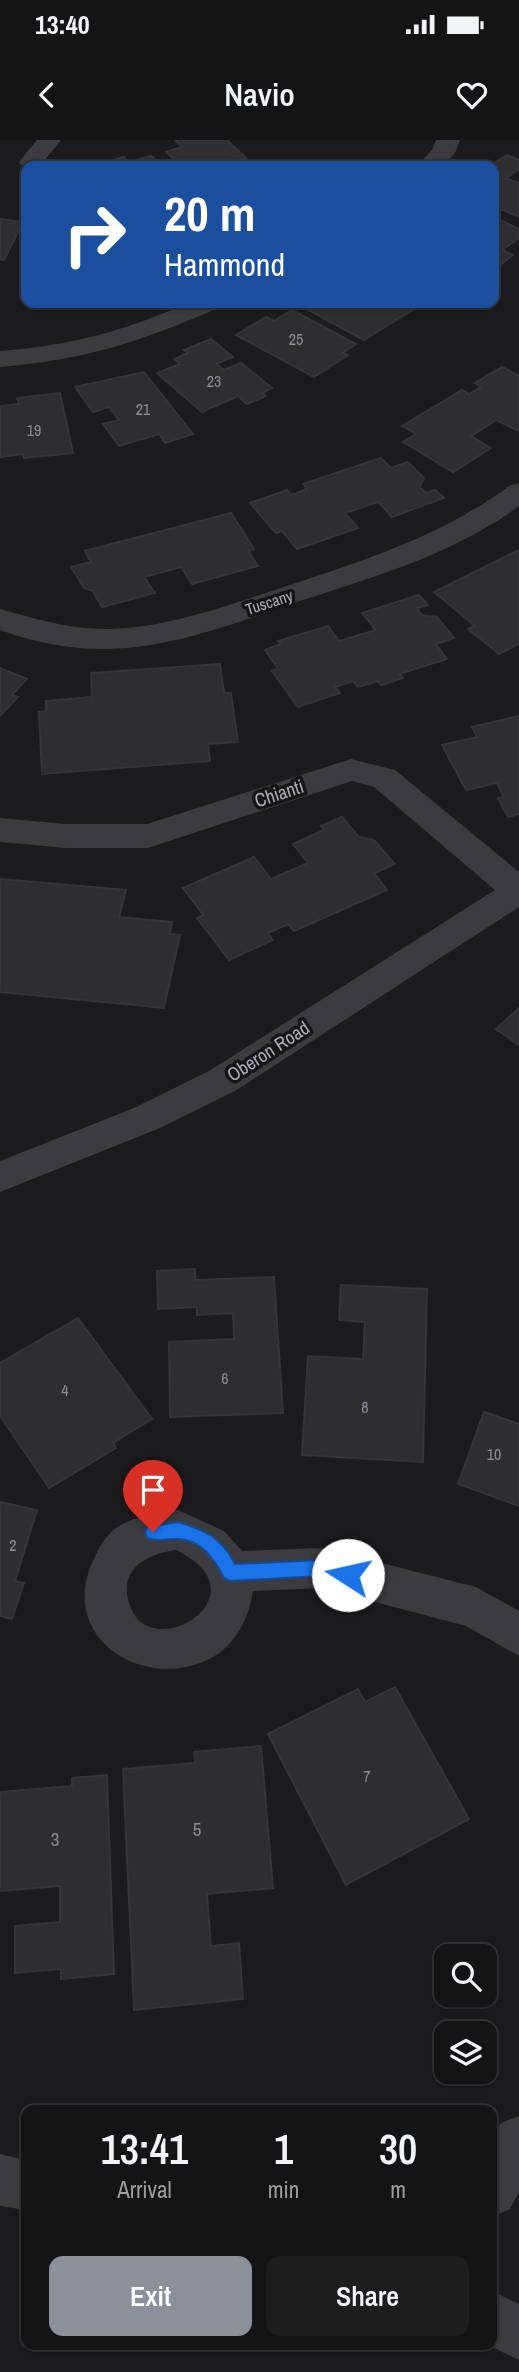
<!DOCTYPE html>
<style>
body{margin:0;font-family:"Archivo Narrow",sans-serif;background:#1d1d1e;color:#f1f3f6;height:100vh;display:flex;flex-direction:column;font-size:26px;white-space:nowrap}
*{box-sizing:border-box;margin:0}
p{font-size:23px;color:#9d9ea0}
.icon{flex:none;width:38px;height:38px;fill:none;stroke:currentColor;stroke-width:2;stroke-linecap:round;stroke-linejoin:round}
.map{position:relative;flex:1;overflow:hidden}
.sheet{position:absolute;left:21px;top:1965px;width:476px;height:245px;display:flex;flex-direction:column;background:#141415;border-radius:14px;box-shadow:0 2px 5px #0004,0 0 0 2px #333334}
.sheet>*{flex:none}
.hud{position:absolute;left:21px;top:21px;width:478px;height:147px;border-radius:14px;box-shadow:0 2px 5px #0004,0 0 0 2px #333334;background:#1a4fa0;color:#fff;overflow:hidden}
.tools{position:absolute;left:434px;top:1804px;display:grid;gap:14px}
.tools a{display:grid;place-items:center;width:63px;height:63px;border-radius:14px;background:#141415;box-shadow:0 2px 5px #0004,0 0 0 2px #333334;font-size:35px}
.pin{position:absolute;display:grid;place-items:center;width:60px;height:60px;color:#fff;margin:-72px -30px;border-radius:50% 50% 50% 0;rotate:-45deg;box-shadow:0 0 7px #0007}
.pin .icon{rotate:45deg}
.me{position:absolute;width:77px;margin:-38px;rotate:280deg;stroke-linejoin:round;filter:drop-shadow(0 0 5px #0008)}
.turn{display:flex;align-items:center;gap:24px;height:147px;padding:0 28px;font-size:32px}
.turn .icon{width:91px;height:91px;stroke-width:2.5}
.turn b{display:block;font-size:49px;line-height:60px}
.eta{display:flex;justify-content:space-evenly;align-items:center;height:119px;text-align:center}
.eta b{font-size:42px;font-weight:600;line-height:49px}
.cta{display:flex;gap:14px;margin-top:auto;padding:14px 28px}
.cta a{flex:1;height:80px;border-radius:14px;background:#8c9099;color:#fff;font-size:28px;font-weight:600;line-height:80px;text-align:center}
.cta a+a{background:#1d1d1e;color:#f1f3f6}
.status{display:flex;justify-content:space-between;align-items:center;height:49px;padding:0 35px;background:#141415;direction:ltr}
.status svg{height:19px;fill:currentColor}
header{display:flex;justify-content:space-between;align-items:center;height:91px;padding:0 28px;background:#141415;font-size:32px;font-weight:600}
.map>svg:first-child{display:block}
.building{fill:#2e2d30;stroke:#353438;stroke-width:2}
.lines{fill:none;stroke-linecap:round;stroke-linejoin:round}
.minor{fill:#3c3c40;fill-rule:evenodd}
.route{fill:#1a73e8;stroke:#114b97;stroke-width:2}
.labels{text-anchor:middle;stroke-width:7;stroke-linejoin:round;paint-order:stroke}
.number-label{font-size:16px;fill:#8d8d97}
.far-street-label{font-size:16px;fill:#aeaeba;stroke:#161517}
.street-label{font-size:19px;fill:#aeaeba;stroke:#161517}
.near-number-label{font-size:19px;fill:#8d8d97}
</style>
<div class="status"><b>13:40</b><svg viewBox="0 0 49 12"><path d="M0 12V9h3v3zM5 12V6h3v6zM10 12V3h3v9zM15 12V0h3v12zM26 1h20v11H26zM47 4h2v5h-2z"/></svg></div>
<header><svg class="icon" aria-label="back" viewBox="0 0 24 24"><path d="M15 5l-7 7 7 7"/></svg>Navio<svg class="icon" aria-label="heart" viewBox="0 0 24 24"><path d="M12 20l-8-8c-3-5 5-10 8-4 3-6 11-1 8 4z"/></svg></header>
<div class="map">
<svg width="519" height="2232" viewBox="0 0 519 2232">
<rect width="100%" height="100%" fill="#1b1a1c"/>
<!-- building -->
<g class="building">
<path d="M175 0H227L246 18 221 25 214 19 180 26 166 12 182 7Z"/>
<path d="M507 15 519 20V29L506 38 519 43V77L494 66V29L498 26 493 24Z"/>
<path d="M151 16 161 26H92L124 17 128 22Z"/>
<path d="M494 77 519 89V98L502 110 513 115 501 124 494 121Z"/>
<path d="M0 79 23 82 4 120H0Z"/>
<path d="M302 163H370L378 167 384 163H398L412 170 364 200 299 165Z"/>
<path d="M292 170 356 204 342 213 348 215 314 237 236 195 266 177 274 181Z"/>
<path d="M211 199 233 217 216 224 224 230 241 223 272 248 262 253 266 256 247 264 238 256 202 272 157 233 180 224 174 219 188 213 184 210Z"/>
<path d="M502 227 519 236V291L496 280 471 296 491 308 453 332 403 302 416 294 402 286 462 250 469 254 481 247 475 243Z"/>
<path d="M144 232 193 294 165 303 159 294 119 306 103 284 119 280 109 267 93 272 75 247Z"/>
<path d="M60 253 73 313 24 318 23 314 0 317V266L19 264 17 258Z"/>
<path d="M381 318 391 328 408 322 424 338 420 347 426 353 435 350 444 358 392 377 378 362 345 373 358 388 297 409 282 391 276 393 250 363 287 350 291 355 307 349 303 344Z"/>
<path d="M231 373 254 409 248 411 258 426 192 444 181 427 144 437 155 453 102 467 93 451 84 448 71 427 91 422 85 411Z"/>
<path d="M519 410V504L499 514 468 489 475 486 434 452Z"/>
<path d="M419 455 428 465 417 468 422 475 437 477 454 498 436 504 447 519 399 534 403 538 381 545 378 541 358 547 353 541 335 547 340 553 298 567 272 531 278 529 265 510 281 504 278 501 328 486 339 501 376 490 362 473Z"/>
<path d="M220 524 224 553H231L238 602 208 604 210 621 42 634 39 572 46 571V561L92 557 91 533Z"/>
<path d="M0 528 27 539 12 555 18 557 0 576Z"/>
<path d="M519 576V674L508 677 498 658 504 657 497 643 466 650 442 605 477 597 472 587Z"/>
<path d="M342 677 359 697 374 700 395 724 374 733 387 750 294 791 288 784 268 793 273 800 229 820 197 778 203 775 183 748 254 717 271 739 308 723 293 704 324 690 321 686Z"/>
<path d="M0 739 126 750 119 777 172 782 170 794 180 795 164 868 0 852Z"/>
<path d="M519 868V905L496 889Z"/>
<path d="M195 1129V1140L274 1137 283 1273 170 1277 169 1202 234 1199 233 1173 197 1175V1167L158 1169 157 1131Z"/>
<path d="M341 1145 427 1149 423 1322 302 1315 308 1216 363 1219 365 1182 339 1180Z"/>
<path d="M78 1178 152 1279 113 1303 116 1308 49 1348 0 1276V1223Z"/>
<path d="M484 1272 519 1284V1366L458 1344Z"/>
<path d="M0 1362 37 1370 15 1441 24 1443 12 1479 0 1476Z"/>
<path d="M395 1547 469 1679 346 1745 268 1594 358 1549 365 1562Z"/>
<path d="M261 1606 273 1748 207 1754 211 1806 239 1803 243 1859 134 1870 123 1629 195 1623 194 1612Z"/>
<path d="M107 1635 114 1834 61 1839V1829L15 1833V1786L60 1782V1746L0 1751V1652L72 1646V1638Z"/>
</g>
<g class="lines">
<!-- minor -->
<g class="minor">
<path d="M37 0H61L40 26 23 27 19 22Z"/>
<path d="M436 0H460L455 13 442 26H417L432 10Z"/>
<path d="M188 163H222L218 168C140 202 85 220 0 227V211C74 205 120 192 188 163Z"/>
<path d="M519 343V366C454 414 376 436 300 461 239 482 175 507 110 509 73 510 35 503 0 490V469C37 479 70 490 110 489 169 487 225 466 281 448 362 421 440 397 509 346Z"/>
<path d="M351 619 395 630 519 732V767L235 951 160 988 0 1052V1021L134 968 209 931 495 750 374 647 352 641 148 708H66L0 702V678L66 684H147Z"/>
<path d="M178 1370 224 1391 242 1411 322 1408 476 1447 519 1471V1516L466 1486 322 1448 253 1451C248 1482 233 1510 203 1522 138 1548 60 1496 92 1423 98 1410 104 1397 116 1388 134 1376 158 1373 178 1370ZM176 1410C268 1455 151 1526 130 1466 117 1430 146 1414 176 1410Z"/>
<path d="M519 1976V2052L510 2069 492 2077V2000L501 1983Z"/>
<path d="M0 2014 26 2020V2070L0 2066Z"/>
<path d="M492 2151 519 2164V2220L488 2205H492Z"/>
</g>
</g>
<!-- route -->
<path class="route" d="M178 1382C205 1390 222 1398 235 1424L322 1420 354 1429 356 1435 354 1441 348 1443 322 1436 230 1441 224 1438C214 1418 200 1398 175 1399 165 1399 157 1402 147 1398L145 1392 147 1387Z"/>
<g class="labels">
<!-- number labels -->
<g class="number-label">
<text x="296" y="205">25</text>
<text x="214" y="247">23</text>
<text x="143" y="275">21</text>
<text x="34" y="296">19</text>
<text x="225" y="1244">6</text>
<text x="65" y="1256">4</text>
<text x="365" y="1273">8</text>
<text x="494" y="1320">10</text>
<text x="13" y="1411">2</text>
<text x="367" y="1642">7</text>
</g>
<!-- far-street labels -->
<g class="far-street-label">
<text transform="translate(269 462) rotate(-18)" y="6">Tuscany</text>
</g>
<!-- street labels -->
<g class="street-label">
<text transform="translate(279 653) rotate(-18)" y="7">Chianti</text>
<text transform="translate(268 911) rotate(-33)" y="7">Oberon Road</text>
</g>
<!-- near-number labels -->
<g class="near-number-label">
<text x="197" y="1696">5</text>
<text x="55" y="1706">3</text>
</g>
</g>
</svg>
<div class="tools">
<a><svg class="icon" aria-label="search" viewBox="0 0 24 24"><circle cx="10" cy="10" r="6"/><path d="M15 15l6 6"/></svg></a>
<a><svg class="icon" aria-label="layers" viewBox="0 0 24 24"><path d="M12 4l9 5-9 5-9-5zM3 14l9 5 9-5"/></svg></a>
</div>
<div class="pin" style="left:153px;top:1392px;background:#d93025"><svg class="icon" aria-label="arrive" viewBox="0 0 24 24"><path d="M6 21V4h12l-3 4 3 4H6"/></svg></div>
<svg class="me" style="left:348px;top:1435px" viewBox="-20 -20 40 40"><circle r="19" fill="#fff"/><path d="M0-13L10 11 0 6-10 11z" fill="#1a73e8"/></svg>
<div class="hud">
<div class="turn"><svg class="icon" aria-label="right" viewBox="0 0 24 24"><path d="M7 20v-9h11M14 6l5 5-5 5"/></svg><div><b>20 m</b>Hammond</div></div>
</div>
<section class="sheet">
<div class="eta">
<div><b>13:41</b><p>Arrival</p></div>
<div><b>1</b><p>min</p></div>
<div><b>30</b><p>m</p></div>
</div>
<div class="cta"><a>Exit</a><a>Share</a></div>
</section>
</div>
